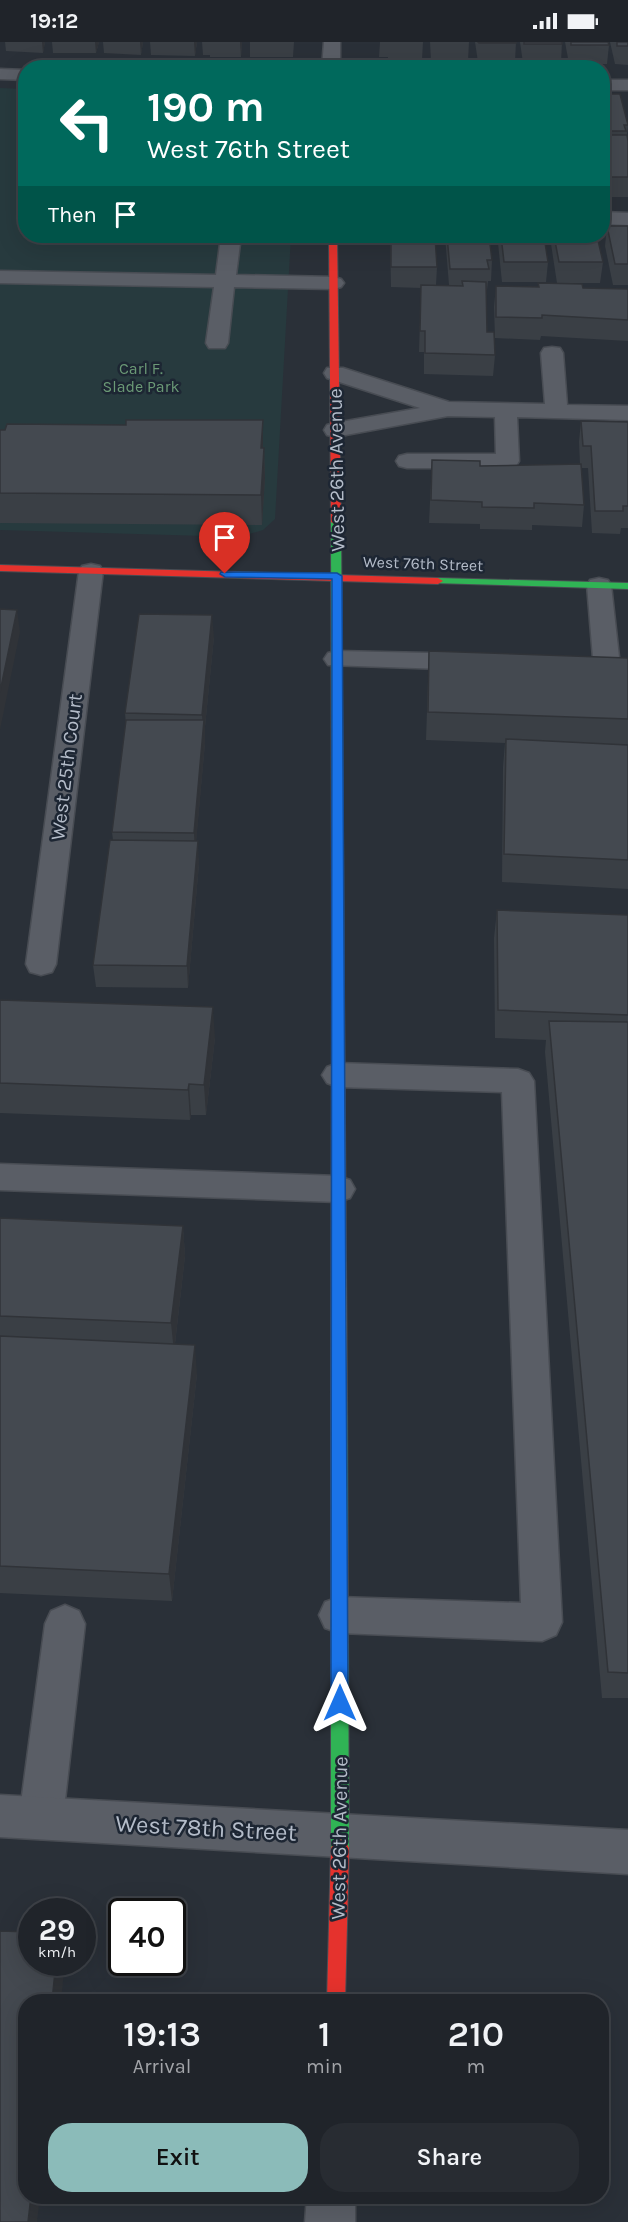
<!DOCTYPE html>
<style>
body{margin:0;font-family:Karla,sans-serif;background:#282c32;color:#f1f3f6;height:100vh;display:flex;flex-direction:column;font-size:22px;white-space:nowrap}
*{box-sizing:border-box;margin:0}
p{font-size:20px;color:#a2a4a8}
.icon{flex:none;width:33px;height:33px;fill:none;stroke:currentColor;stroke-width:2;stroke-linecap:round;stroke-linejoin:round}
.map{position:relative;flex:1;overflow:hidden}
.panel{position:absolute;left:18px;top:1952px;width:591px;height:210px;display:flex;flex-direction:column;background:#20242a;border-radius:24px;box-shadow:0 6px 24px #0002,0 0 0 2px #3d4147}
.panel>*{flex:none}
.banner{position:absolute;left:18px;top:18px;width:592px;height:183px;border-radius:24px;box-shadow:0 6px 24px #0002,0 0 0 2px #3d4147;background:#00695c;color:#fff;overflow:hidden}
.speed{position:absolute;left:18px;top:1856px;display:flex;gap:12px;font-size:30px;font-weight:700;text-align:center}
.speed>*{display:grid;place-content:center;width:78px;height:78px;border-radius:50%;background:#20242a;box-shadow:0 6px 24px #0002,0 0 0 2px #3d4147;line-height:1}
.speed small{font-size:15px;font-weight:400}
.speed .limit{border:3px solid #111;border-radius:9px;background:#fff;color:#111}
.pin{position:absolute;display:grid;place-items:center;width:51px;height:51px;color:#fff;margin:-62px -26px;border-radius:50% 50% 50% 0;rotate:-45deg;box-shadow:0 0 6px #0007}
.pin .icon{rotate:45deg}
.me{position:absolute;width:66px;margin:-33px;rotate:0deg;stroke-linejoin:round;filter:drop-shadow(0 0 4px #0008)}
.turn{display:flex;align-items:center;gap:21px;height:126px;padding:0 30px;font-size:27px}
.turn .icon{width:78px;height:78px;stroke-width:2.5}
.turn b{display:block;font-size:42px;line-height:51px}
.then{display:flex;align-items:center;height:57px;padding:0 30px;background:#0003;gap:12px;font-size:22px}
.eta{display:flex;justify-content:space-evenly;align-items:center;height:102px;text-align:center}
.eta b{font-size:36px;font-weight:600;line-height:42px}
.cta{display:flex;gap:12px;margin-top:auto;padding:12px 30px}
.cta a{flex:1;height:69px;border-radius:24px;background:#8bbbb9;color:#111;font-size:24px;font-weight:600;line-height:69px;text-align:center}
.cta a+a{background:#282c32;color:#f1f3f6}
.status{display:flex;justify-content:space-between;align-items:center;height:42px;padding:0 30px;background:#20242a;direction:ltr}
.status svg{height:16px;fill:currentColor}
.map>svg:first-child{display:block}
.green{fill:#273a3e}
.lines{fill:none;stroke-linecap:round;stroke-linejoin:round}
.lane-casing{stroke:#484c53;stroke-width:3}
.street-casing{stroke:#484c53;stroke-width:3}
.fast-casing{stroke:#484c53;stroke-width:2}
.slow-casing{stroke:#484c53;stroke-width:2}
.jam-casing{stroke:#484c53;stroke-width:2}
.lane{fill:#5a5e66;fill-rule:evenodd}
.street{fill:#5a5e66;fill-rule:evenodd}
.fast{fill:#30b455;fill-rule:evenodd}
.slow{fill:#ff9f0a;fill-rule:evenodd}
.jam{fill:#e5322d;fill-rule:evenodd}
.wall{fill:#3a3f45}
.shaded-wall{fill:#303338}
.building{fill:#444950;stroke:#303338;stroke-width:1.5}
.route{fill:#1a73e8;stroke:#114b97;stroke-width:1.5}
.labels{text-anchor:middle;stroke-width:5;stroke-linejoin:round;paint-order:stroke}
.far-park-label{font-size:16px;fill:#6b9a76;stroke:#1d2633}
.far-street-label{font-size:16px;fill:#b4bcc9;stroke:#1d2633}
.street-label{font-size:20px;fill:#b4bcc9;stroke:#1d2633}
.near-street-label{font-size:24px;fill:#b4bcc9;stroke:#1d2633}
</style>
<div class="status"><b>19:12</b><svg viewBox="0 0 49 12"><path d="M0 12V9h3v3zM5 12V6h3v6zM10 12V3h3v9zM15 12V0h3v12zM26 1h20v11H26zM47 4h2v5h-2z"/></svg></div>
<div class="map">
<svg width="628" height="2180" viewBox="0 0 628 2180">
<rect width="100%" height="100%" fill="#2a3038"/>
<!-- green -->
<path class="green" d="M0 46 25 47 26 194H291L275 477 263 488 239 495 0 488Z"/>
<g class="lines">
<!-- lane casing -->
<g class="lane-casing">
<g id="lane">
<path d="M221 194H241L236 233 334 235 341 237 344 241 341 245 334 247 234 245 228 301 225 306H209L206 301 214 245 0 241V229L216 233Z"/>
<path d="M552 305 560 306 563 311 567 363 628 364V378L517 375 519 419 516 424 508 426H407L399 424 396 419 399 414 407 412H496L495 375 448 374 335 395 327 393 324 388 327 383 335 381 420 366 327 336 324 331 327 326H343L449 360 545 362 541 311 544 306Z"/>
<path d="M599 536 608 538 611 543 620 624 616 630 607 632 560 629 556 623 560 617 593 616 587 543 590 538Z"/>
<path d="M337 609 473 612 482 614 486 620 482 626 473 628 328 623 324 617 328 611Z"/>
<path d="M338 1021 518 1027 529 1031 534 1039 562 1580 556 1593 542 1599 339 1591 325 1586 319 1573 325 1560 339 1555 521 1561 502 1050 338 1045 327 1041 322 1033 327 1025Z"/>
<path d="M0 1122 338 1134 350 1138 355 1147 350 1156 338 1160 0 1148Z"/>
<path d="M65 1563 79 1569 85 1582 63 1776 56 1791 41 1797 26 1791 19 1776 45 1582 51 1569Z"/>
</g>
</g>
<!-- street casing -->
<g class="street-casing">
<g id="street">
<path d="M324 0H340V26H322Z"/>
<path d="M0 27 26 28V38L0 37Z"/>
<rect x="603" y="38" width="25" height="10"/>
<path d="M603 170 628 171V183L603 182Z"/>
<path d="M91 522 100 524 103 529 56 922 52 930 41 933 30 930 26 922 79 529 82 524Z"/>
<path d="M0 1753 628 1788V1832L0 1795Z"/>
<path d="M307 2154H355V2180H305Z"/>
</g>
</g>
<!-- fast casing -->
<g class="fast-casing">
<g id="fast">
<path d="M336 477 341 480 344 940 338 944 332 940 331 480Z"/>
<path d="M438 536 628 541V547L434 541V537Z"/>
<path d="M339 1346 344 1347 347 1352 349 1806 346 1812 340 1815 334 1812 331 1806V1352L334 1347Z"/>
</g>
</g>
<!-- slow casing -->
<g class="slow-casing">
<path id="slow" d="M338 936 344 940 347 1352 344 1357 339 1358 334 1357 331 1352 332 940Z"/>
</g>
<!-- jam casing -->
<g class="jam-casing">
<g id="jam">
<path d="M329 194H337L341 480 336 483 331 480Z"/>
<path d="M0 523 438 536 443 539 438 542 0 529Z"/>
<path d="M340 1797 346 1800 349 1806 345 1959H327L331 1806 334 1800Z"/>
</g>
</g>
<!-- lane -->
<use href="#lane" class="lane"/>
<!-- street -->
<use href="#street" class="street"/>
<!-- fast -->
<use href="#fast" class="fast"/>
<!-- slow -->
<use href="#slow" class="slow"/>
<!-- jam -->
<use href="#jam" class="jam"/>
</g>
<!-- wall -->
<g class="wall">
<path d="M5 0H45L43 11 6 9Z"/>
<path d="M52 0H99L96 11H53Z"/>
<path d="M103 0H143L141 13 104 11Z"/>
<path d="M150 0H197L195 14 151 13Z"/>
<path d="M202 0H242L241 15H210V13H203Z"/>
<path d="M250 0H294L293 15H250Z"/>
<path d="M380 0H423L422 18H388V15H379Z"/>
<path d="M430 0H469L468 19H431Z"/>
<path d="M475 0H516L515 20H478Z"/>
<path d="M520 0H562L561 21H523Z"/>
<path d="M565 0H608L609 3 607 22H569Z"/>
<path d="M610 0H628V23L615 22Z"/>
<path d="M603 52 628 83 627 93 628 99V155H603Z"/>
<path d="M607 184H628V243H613L605 204Z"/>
<path d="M390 194H435L437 225 436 243H449L445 194H489L492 218 491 239H488L487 248H486L487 290 495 313 493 334 424 332V310H419L421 246 391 245Z"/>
<path d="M498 194H544L548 220 546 240H502L498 201Z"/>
<path d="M551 194H597L603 220 600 241H560L583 246 628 247V299L541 294 540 298 495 296 494 265 496 244 538 245V241H557L551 202Z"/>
<path d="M581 379 628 380V486H621L620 492 592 491 588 426H581L584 463 582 485 532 483V488L480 487V482L429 481 432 418 480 424 580 422 579 400Z"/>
<path d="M0 388 264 406 265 436 262 483 0 481Z"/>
<path d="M214 595 205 685V701L196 799 199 822 188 946 96 945 93 923 113 798 112 790 126 682 125 671Z"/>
<path d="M429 609 628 616V847L502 840 503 725 505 701 426 698Z"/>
<path d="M497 868 628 873V1656H602L545 1010 546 998 495 996 494 896Z"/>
<path d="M0 958 215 996 206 1073H191L190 1078 0 1071Z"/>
<path d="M0 1176 183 1184 185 1214 175 1302 197 1332 172 1559 0 1551Z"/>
</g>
<!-- shaded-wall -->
<g class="shaded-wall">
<path d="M42 0H45L43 11Z"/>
<path d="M95 0H99L96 11Z"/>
<path d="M140 0H143L141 13Z"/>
<path d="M194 0H197L195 14Z"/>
<path d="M240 0H242L241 15Z"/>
<path d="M263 378V408L261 406Z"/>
<path d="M264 406 265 436 262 483 261 453Z"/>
<path d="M17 568 20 590 0 688V650Z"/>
<path d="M212 573 214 595 205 685V701L195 814 194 791 203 689 202 673Z"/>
<path d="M198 799 199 822 188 946 187 924Z"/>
<path d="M213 965 215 996 206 1073 204 1043Z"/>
<path d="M189 1042 191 1073 190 1078 188 1048Z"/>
<path d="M183 1184 185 1214 174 1310 171 1281Z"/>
<path d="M195 1303 197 1332 172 1559 169 1532Z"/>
<path d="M56 1920H65L61 1959H52Z"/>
<path d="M31 2154H40L37 2180H28Z"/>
</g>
<!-- building -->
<g class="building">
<path d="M478 0H516V1H479Z"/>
<rect x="524" y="0" width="38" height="2"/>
<path d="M571 0H608L609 3H571Z"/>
<rect x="617" y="0" width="11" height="4"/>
<path d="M603 52H620L628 83H624L626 89H603Z"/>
<path d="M603 93H627L628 99V135H603Z"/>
<path d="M607 184H628V222H615Z"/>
<path d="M391 194H435L437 225H391Z"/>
<path d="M447 194H489L492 218H487L489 227H450Z"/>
<path d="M501 194H544L548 220H504Z"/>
<path d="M554 194H597L603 220H559Z"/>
<path d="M462 239 486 240 487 290H494L495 313 425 311V289H420L421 243 463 244Z"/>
<path d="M538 241 582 242 583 246 628 247V278L542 273V276L496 275V244L539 245Z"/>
<path d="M126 378H263L261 406H264L261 453 0 451V388H5L7 382 126 383Z"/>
<path d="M581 379 628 380V464H623V469H595L591 404H583Z"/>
<path d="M432 418 480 419V424L581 422 584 463 534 461V466L482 465V460L431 458Z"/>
<path d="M0 567 17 568 0 650Z"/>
<path d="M139 572 212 573 202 673 125 671Z"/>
<path d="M429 609 628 616V677L428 670Z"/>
<path d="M126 678H204L194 791 112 790Z"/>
<path d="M506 697 628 703V818L504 812Z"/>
<path d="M110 798 198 799 187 924 93 923Z"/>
<path d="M497 868 628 873V973L498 968Z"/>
<path d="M0 958 213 965 204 1043 189 1042 188 1048 0 1041Z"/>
<path d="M549 979 628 980V1631L608 1630Z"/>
<path d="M0 1176 183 1184 171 1281 0 1274Z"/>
<path d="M0 1294 195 1303 169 1532 0 1524Z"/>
<path d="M0 1889 32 1890V1920H56L52 1959H26V2154H31L28 2180H0Z"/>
</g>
<!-- route -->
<path class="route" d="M221 530 337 531 342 534 348 1661 346 1667 340 1669 334 1667 331 1661 332 537 225 535 220 532Z"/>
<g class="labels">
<!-- far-park labels -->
<g class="far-park-label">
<text x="141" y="332">Carl F.<tspan x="141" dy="18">Slade Park</tspan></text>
</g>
<!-- far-street labels -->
<g class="far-street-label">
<text transform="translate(423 521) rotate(2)" y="6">West 76th Street</text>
</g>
<!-- street labels -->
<g class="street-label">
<text transform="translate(336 428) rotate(-91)" y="7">West 26th Avenue</text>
<text transform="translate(66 725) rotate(-83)" y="7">West 25th Court</text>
<text transform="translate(339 1796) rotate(-89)" y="7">West 26th Avenue</text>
</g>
<!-- near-street labels -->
<g class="near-street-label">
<text transform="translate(206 1786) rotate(3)" y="8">West 78th Street</text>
</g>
</g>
</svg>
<div class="speed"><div>29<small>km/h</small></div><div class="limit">40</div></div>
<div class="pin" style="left:225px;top:532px;background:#d93025"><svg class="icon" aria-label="arrive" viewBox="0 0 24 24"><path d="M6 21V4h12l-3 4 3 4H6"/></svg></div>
<svg class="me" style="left:340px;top:1661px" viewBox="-20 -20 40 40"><path d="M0-17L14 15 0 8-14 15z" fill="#1a73e8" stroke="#fff" stroke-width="4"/></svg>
<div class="banner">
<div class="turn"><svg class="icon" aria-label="left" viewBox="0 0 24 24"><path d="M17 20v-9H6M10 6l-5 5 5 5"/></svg><div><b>190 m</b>West 76th Street</div></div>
<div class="then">Then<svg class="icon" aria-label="arrive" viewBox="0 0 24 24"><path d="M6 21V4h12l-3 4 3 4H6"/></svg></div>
</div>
<section class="panel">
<div class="eta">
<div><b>19:13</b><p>Arrival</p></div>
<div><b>1</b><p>min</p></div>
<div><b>210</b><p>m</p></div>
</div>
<div class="cta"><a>Exit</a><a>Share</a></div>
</section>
</div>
